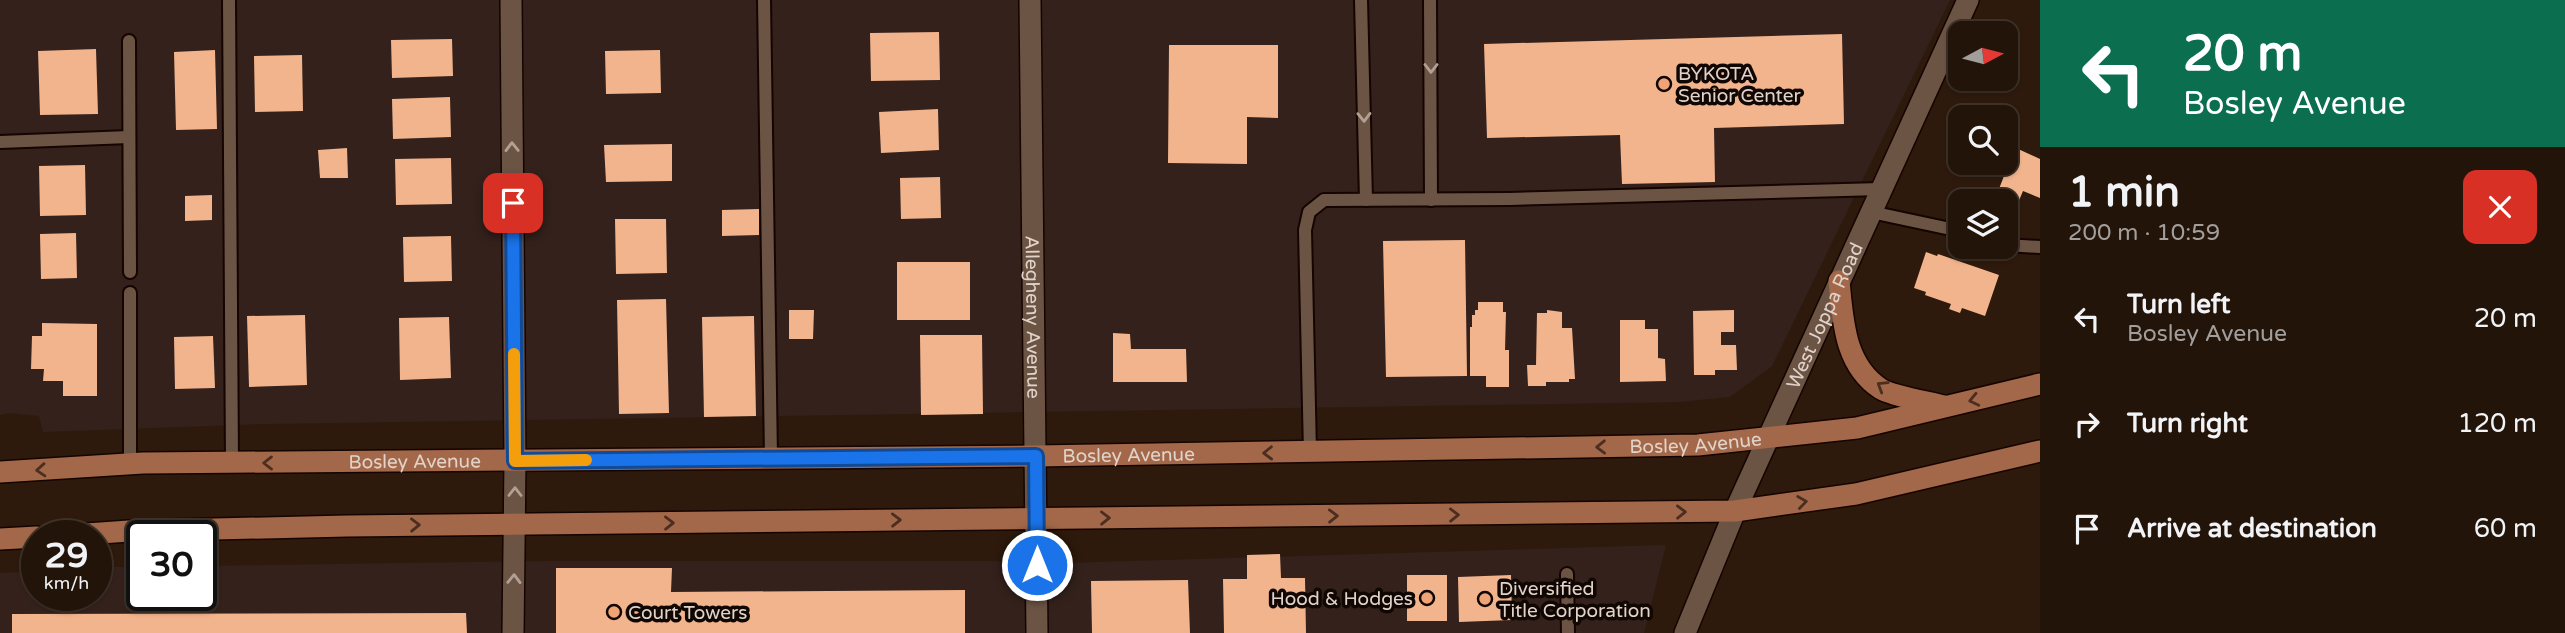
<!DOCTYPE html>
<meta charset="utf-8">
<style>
body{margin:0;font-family:"Varela Round",sans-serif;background:#2e2117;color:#f1f3f6;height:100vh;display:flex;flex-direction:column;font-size:26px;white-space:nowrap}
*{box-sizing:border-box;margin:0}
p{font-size:23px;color:#a29e9c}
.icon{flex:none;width:38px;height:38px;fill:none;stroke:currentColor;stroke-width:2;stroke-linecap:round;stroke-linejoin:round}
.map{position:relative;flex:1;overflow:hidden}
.side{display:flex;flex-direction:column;background:#221409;width:525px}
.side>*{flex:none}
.top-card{background:#0b6e4f;color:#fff;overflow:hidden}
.needle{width:46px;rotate:83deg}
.fabs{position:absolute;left:1948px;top:21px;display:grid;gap:14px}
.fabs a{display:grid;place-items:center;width:70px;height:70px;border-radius:14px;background:#221409;box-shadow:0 2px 5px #0004,0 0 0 2px #3f332a;font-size:35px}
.speed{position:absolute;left:21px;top:520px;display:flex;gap:14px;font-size:35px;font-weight:700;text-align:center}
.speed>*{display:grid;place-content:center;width:91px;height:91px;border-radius:50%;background:#221409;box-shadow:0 2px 5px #0004,0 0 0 2px #3f332a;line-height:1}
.speed small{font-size:18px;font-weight:400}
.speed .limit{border:4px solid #111;border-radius:10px;background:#fff;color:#111}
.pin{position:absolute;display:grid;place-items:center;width:60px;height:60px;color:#fff;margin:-30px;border-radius:14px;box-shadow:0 4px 10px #0006}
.me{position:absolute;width:77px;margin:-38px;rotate:0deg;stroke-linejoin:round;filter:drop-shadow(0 0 5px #0008)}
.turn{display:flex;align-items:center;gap:24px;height:147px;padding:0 28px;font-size:32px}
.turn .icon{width:91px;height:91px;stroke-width:2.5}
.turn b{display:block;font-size:49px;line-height:60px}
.round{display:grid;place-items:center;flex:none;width:74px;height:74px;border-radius:14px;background:#2e2117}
.summary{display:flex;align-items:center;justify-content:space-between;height:119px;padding:0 28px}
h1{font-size:42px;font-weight:700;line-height:52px}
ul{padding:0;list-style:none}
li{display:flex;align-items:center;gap:21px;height:105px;padding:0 28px}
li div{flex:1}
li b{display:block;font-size:26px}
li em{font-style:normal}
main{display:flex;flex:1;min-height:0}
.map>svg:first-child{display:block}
.commercial{fill:#34211c}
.building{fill:#f2b48d}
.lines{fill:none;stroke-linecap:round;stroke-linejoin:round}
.lane-casing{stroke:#150400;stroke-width:16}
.street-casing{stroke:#150400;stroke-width:24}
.secondary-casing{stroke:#150400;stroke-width:24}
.primary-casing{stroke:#150400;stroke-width:24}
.lane{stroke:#6c5445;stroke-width:12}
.street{stroke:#6c5445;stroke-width:21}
.secondary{stroke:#6c5445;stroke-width:21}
.primary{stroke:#a36849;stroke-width:21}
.oneway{stroke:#b2a095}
.oneway2{stroke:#4b2e1f}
.route-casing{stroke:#114b97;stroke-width:18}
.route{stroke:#1a73e8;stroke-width:12}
.slow{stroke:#f59e0b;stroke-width:12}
.poi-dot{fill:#efa377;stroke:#100703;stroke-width:2.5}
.labels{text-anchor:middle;stroke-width:7;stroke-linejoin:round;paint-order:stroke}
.poi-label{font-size:19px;fill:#e1d3ca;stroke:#100703;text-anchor:start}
.street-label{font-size:19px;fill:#e1d3ca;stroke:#100703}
</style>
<main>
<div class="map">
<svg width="2040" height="633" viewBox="0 0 2040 633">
<rect width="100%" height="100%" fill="#2e1a0c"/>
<!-- commercial -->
<g class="commercial">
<path d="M0 0H1950L1772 366 1730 397 1678 402 264 424 43 432 39 416 10 413 0 415Z"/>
<path d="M1666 545 1644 633H0V573L37 571V595H96V568L102 567H142V595H201V566L553 561H991L1066 563Z"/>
</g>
<!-- building -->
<g class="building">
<path d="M939 32 940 80 871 81 870 33Z"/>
<path d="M1842 34 1844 124 1714 128 1715 182 1622 184 1620 135 1487 138 1484 44Z"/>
<path d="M452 39 453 76 392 78 391 40Z"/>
<path d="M1169 45H1278V118L1247 117V164L1168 163Z"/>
<path d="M96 49 98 114 40 115 38 51Z"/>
<path d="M215 50 217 129 176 130 174 52Z"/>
<path d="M660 50 661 93 606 94 605 51Z"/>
<path d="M302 55 303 111 255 112 254 56Z"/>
<path d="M450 97 451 137 393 139 392 99Z"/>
<path d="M938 109 939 150 881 153 879 112Z"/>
<path d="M672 144V181L606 182 604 145Z"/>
<path d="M347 148 348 178H320L318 150Z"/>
<path d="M2016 148 2040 159V198L2023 191 2018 203 1997 194 2004 176 1997 173 2002 163 2008 166Z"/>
<path d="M451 158 452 204 396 205 395 159Z"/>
<path d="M85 165 86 215 40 216 39 166Z"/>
<path d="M940 177 941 218 901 219 900 178Z"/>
<path d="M212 195V220L185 221V196Z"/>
<path d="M759 209V235L722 236V210Z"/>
<path d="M615 219H666L667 273 616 274Z"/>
<path d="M76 233 77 278 41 279 40 234Z"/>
<path d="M451 236 452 281 404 282 403 237Z"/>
<path d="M1465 240 1467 376 1386 377 1383 241Z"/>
<path d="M1926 252 1937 256 1938 254 1999 275 1985 316 1962 308 1960 313 1949 309 1951 304 1925 295 1926 292 1914 288Z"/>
<rect x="897" y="262" width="73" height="58"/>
<path d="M666 299 669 413 619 414 617 300Z"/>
<path d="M1478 302H1503V312H1506L1505 350H1509V387H1486V376H1470V327H1472V315H1475V310H1478Z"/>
<path d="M789 310H814L813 339H789Z"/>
<path d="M1547 310 1562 312V328H1572L1575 379H1569V382H1546V386H1528L1527 365H1536L1537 313H1547Z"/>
<path d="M1734 310V332H1721V345H1736L1737 370H1715V375H1694L1693 311Z"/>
<path d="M305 315 307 385 249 387 247 316Z"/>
<path d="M754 316 756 416 704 417 702 317Z"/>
<path d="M449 317 451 378 400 380 399 318Z"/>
<path d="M1620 320H1645V329H1658V358L1665 359 1666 381 1620 382Z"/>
<path d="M42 323 97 324V396H63V381H43L44 369H31L32 336H42Z"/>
<path d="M1113 333 1130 334 1131 349H1186L1187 382H1113Z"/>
<path d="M920 335H982L983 414 921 415Z"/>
<path d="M213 336 215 388 175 389 174 337Z"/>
<path d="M1280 554 1281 578H1305L1306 633H1224L1223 579H1247V555Z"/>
<path d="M556 568H672L671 592 965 590V633H556Z"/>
<rect x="1407" y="575" width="40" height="46"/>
<path d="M1511 575 1512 620 1459 622 1458 577Z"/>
<path d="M1188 580 1190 633H1092L1091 581Z"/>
<path d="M466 613 467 633H12V614Z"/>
</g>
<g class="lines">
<!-- lane casing -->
<g class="lane-casing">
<g id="lane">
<path d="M229 0 232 463"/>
<path d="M764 0 771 458"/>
<path d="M1361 0 1366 200"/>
<path d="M1430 0 1431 200"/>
<path d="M129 41 130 272"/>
<path d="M0 142 129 137"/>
<path d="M1871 212 1960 231"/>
<path d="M2006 245 2040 247"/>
<path d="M130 293V464"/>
<path d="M1310 452 1305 230 1309 212 1324 200 1510 199 1881 189"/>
<path d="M1567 574 1568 633"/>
</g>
</g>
<!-- street casing -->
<g class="street-casing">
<g id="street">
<path d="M511 0 515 461"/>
<path id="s1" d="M1030 0 1037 633"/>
<path d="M1685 633 1735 511"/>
</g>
</g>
<!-- secondary casing -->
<g class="secondary-casing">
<g id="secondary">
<path id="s2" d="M1735 511 1968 0"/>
<path d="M513 633 515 461"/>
</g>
</g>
<!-- primary casing -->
<g class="primary-casing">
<g id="primary">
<path d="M1839 281C1843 320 1844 365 1881 389 1892 396 1929 402 1944 406"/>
<path id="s3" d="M0 472 143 463 1036 456 1698 445 1857 428 2040 384"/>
<path d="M58 536 129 531 347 526 1735 511 1856 494 2040 451"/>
<path d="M0 539 37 537"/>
</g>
</g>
<!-- lane -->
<use href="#lane" class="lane"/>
<!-- street -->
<use href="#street" class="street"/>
<!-- secondary -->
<use href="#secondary" class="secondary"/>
<!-- primary -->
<use href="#primary" class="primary"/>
</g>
<!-- one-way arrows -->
<defs><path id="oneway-chevron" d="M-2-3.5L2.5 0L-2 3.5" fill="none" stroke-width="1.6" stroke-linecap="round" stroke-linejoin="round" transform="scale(1.75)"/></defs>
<g class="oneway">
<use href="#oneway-chevron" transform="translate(1431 68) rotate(90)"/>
<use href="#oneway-chevron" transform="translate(1364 117) rotate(89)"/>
<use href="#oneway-chevron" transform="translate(512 147) rotate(-91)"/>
<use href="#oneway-chevron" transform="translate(515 492) rotate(-90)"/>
<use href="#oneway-chevron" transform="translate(514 579) rotate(-89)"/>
</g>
<g class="oneway2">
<use href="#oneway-chevron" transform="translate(1882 386) rotate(-148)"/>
<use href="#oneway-chevron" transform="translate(1974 400) rotate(167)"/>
<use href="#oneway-chevron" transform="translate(1601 447) rotate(179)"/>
<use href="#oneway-chevron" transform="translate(1268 453) rotate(179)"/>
<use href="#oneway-chevron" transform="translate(268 463) rotate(180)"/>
<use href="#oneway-chevron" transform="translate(41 470) rotate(176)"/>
<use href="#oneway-chevron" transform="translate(1802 502) rotate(-8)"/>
<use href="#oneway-chevron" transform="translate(1681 512) rotate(-1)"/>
<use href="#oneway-chevron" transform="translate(1454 515) rotate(-1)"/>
<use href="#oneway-chevron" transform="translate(1333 516) rotate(-1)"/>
<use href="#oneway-chevron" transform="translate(1105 518) rotate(-1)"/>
<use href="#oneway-chevron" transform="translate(896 520) rotate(-1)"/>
<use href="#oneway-chevron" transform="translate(669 523) rotate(-1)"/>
<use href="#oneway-chevron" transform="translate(415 525) rotate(-1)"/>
</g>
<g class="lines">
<!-- route casing -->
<g class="route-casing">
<path id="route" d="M513 203 515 461 1036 456 1037 565"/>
</g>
<!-- route -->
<use href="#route" class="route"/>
<!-- slow -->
<path class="slow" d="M514 354 515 461 586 460"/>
</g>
<!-- markers -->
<g class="poi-dot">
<circle cx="1664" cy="84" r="7"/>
<circle cx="1427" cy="598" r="7"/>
<circle cx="1485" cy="599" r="7"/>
<circle cx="614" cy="612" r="7"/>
</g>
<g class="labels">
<!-- poi labels -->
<g class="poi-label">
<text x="1678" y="80">BYKOTA<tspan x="1678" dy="22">Senior Center</tspan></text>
<text x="1499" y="595">Diversified<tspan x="1499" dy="22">Title Corporation</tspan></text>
<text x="1413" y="605" text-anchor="end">Hood &amp; Hodges</text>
<text x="628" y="619">Court Towers</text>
</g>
<!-- street labels -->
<g class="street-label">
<text dy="7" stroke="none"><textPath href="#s2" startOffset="215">West Joppa Road</textPath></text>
<text dy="7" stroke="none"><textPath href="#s1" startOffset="317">Allegheny Avenue</textPath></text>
<text dy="7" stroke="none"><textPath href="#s3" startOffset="1696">Bosley Avenue</textPath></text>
<text dy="7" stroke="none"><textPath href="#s3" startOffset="1129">Bosley Avenue</textPath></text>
<text dy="7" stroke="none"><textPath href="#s3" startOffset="415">Bosley Avenue</textPath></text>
</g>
</g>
</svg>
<div class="fabs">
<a><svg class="needle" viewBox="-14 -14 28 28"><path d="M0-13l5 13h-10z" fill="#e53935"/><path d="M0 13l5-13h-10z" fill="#a29e9c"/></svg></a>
<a><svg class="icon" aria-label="search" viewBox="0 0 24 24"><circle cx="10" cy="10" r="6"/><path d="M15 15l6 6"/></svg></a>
<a><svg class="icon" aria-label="layers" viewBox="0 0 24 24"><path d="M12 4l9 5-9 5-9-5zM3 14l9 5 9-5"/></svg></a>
</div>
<div class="speed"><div>29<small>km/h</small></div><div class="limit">30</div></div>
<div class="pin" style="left:513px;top:203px;background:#d93025"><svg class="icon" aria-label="arrive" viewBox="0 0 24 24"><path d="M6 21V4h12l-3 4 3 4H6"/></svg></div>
<svg class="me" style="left:1037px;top:565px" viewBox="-20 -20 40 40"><circle r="17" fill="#1a73e8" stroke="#fff" stroke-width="3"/><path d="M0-11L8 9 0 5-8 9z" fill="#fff"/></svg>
</div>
<section class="side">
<div class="top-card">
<div class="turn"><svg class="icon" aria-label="left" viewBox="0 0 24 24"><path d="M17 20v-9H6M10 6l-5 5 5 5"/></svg><div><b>20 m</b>Bosley Avenue</div></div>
</div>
<div class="summary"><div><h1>1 min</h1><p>200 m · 10:59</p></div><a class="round" style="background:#d93025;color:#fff"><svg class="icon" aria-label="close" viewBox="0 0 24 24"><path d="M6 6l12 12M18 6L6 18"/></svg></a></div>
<ul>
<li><svg class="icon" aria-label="left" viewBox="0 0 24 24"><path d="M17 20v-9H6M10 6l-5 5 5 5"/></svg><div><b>Turn left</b><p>Bosley Avenue</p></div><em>20 m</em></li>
<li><svg class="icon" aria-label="right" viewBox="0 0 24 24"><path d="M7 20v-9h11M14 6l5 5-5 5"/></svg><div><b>Turn right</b></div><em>120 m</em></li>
<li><svg class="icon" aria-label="arrive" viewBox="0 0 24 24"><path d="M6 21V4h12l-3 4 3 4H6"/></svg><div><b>Arrive at destination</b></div><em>60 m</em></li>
</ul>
</section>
</main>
